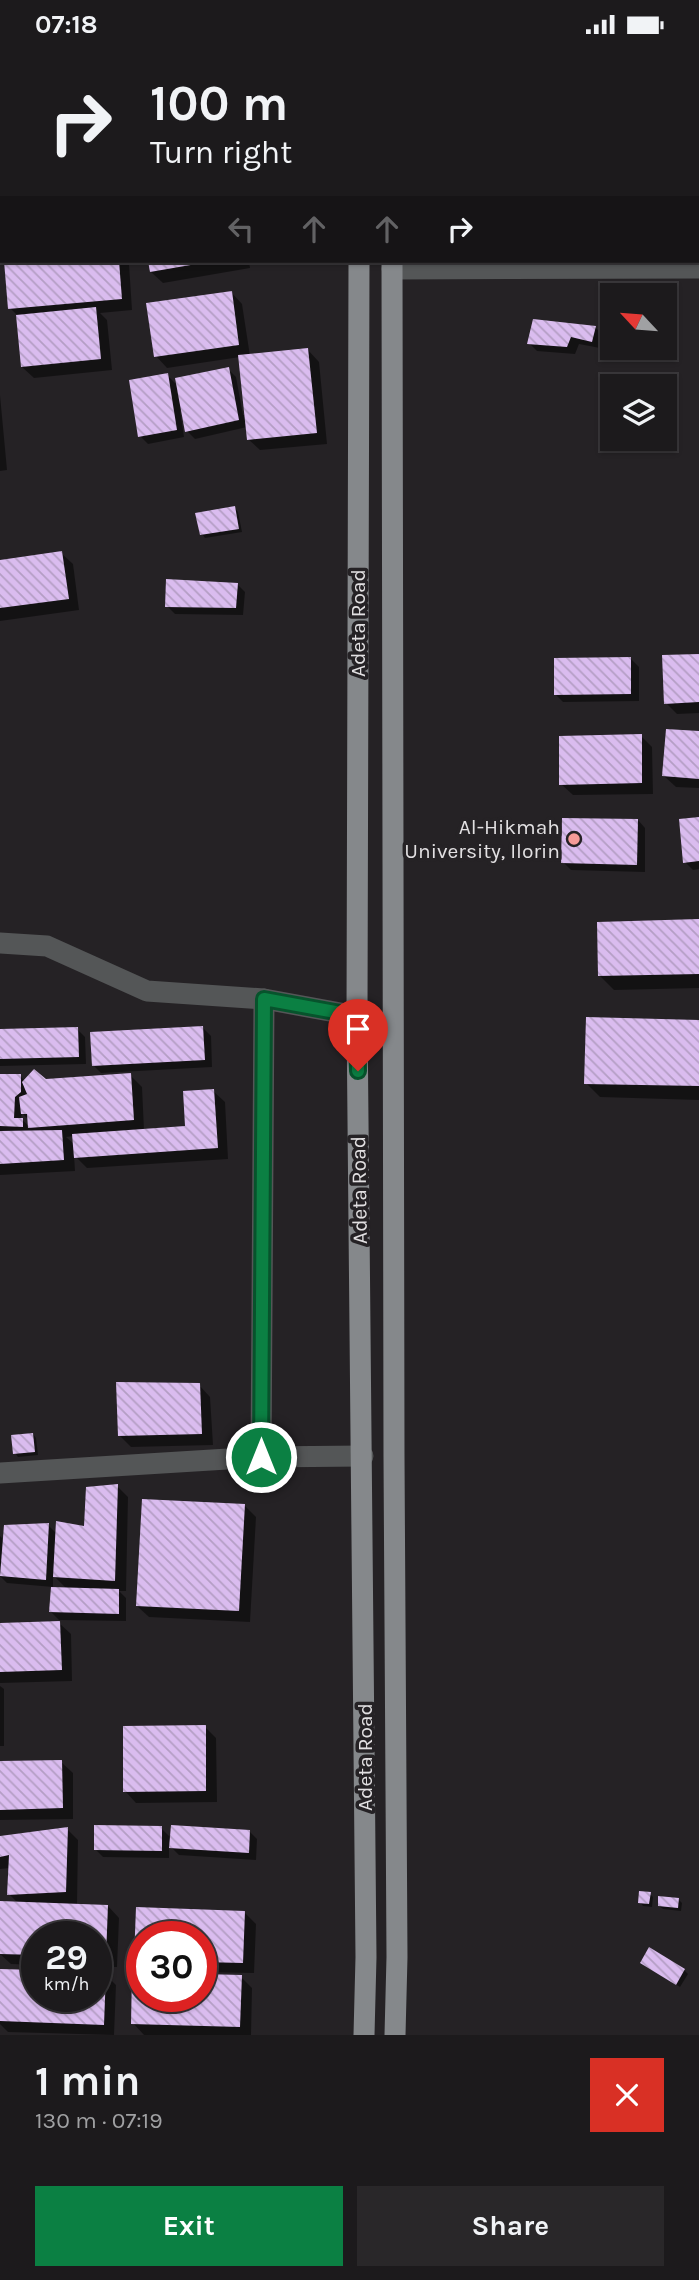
<!DOCTYPE html>
<meta charset="utf-8">
<style>
body{margin:0;font-family:Karla,sans-serif;background:#292729;color:#f1f3f6;height:100vh;display:flex;flex-direction:column;font-size:26px;white-space:nowrap}
*{box-sizing:border-box;margin:0}
p{font-size:23px;color:#a0a1a3}
.icon{flex:none;width:38px;height:38px;fill:none;stroke:currentColor;stroke-width:2;stroke-linecap:round;stroke-linejoin:round}
.map{position:relative;height:1986px;overflow:hidden}
.drawer{display:flex;flex-direction:column;background:#1c1a1c;flex:1}
.drawer>*{flex:none}
.hud{position:absolute;left:0px;top:0px;width:700px;height:214px;box-shadow:0 2px 5px #0004,0 0 0 2px #3a383b;background:#1c1a1c;color:#f1f3f6;overflow:hidden}
.needle{width:46px;rotate:296deg}
.tools{position:absolute;left:600px;top:234px;display:grid;gap:14px}
.tools a{display:grid;place-items:center;width:77px;height:77px;border-radius:0px;background:#1c1a1c;box-shadow:0 2px 5px #0004,0 0 0 2px #3a383b;font-size:35px}
.speed{position:absolute;left:21px;top:1872px;display:flex;gap:14px;font-size:35px;font-weight:700;text-align:center}
.speed>*{display:grid;place-content:center;width:91px;height:91px;border-radius:50%;background:#1c1a1c;box-shadow:0 2px 5px #0004,0 0 0 2px #3a383b;line-height:1}
.speed small{font-size:18px;font-weight:400}
.speed .limit{border:10px solid #d22;background:#fff;color:#111}
.pin{position:absolute;display:grid;place-items:center;width:60px;height:60px;color:#fff;margin:-72px -30px;border-radius:50% 50% 50% 0;rotate:-45deg;box-shadow:0 0 7px #0007}
.pin .icon{rotate:45deg}
.me{position:absolute;width:77px;margin:-38px;rotate:0deg;stroke-linejoin:round;filter:drop-shadow(0 0 5px #0008)}
.turn{display:flex;align-items:center;gap:24px;height:147px;padding:0 35px;font-size:32px}
.turn .icon{width:91px;height:91px;stroke-width:2.5}
.turn b{display:block;font-size:49px;line-height:60px}
.lanes{display:flex;align-items:center;height:66px;padding:0 35px;background:#0003;justify-content:center;gap:35px;direction:ltr}
.lanes .off{opacity:.35}
.round{display:grid;place-items:center;flex:none;width:74px;height:74px;border-radius:0px;background:#292729}
.summary{display:flex;align-items:center;justify-content:space-between;height:119px;padding:0 35px}
h1{font-size:42px;font-weight:700;line-height:52px}
.cta{display:flex;gap:14px;margin-top:auto;padding:14px 35px}
.cta a{flex:1;height:80px;border-radius:0px;background:#0b8043;color:#fff;font-size:28px;font-weight:700;line-height:80px;text-align:center}
.cta a+a{background:#292729;color:#f1f3f6}
.status{display:flex;justify-content:space-between;align-items:center;height:49px;padding:0 35px;background:#1c1a1c;direction:ltr}
.status svg{height:19px;fill:currentColor}
.map>svg:first-child{display:block}
.shadow{fill:#0007;fill-rule:evenodd}
.building{fill:url(#building-back-hatch)}
.lines{fill:none;stroke-linecap:round;stroke-linejoin:round}
.minor{stroke:#545657;stroke-width:21}
.major{stroke:#85888b;stroke-width:21}
.route-casing{stroke:#07532c;stroke-width:18}
.route{stroke:#0b8043;stroke-width:12}
.poi-dot{fill:#f59b98;stroke:#252225;stroke-width:2.5}
.labels{text-anchor:middle;stroke-width:7;stroke-linejoin:round;paint-order:stroke}
.street-label{font-size:21px;fill:#e2e0e2;stroke:#252225}
.poi-label{font-size:21px;fill:#e2e0e2;stroke:#252225;text-anchor:end}
</style>
<div class="status"><b>07:18</b><svg viewBox="0 0 49 12"><path d="M0 12V9h3v3zM5 12V6h3v6zM10 12V3h3v9zM15 12V0h3v12zM26 1h20v11H26zM47 4h2v5h-2z"/></svg></div>
<div class="map">
<svg width="699" height="1986" viewBox="0 0 699 1986">
<defs>
<pattern id="building-back-hatch" width="6" height="6" patternUnits="userSpaceOnUse" patternTransform="scale(1.75)"><rect width="6" height="6" fill="#dabcef"/><path d="M-1 5l2 2M0 0l6 6M5-1l2 2" fill="none" stroke="#b49ec4"/></pattern>
</defs>
<rect width="100%" height="100%" fill="#252225"/>
<!-- shadow -->
<g class="shadow">
<path d="M31 212H125L129 215 132 261 100 264 107 271 112 321 34 329 22 318 18 267 10 259 6 214Z"/>
<path d="M149 212H249L250 219 163 234 151 223Z"/>
<path d="M231 243 242 255 250 307 308 301 319 313 327 395 260 401 248 390 247 378 195 390 187 382 183 361H180L184 388 148 395 140 387 167 326 178 337 228 320 236 328 243 366H246L240 308 167 319 156 307Z"/>
<path d="M534 272 596 279 603 286 600 299 579 295 575 305 537 302 529 294Z"/>
<path d="M0 346 7 421 0 422Z"/>
<path d="M235 459 238 463 242 483 205 489 202 485Z"/>
<path d="M61 504 73 515 79 561 0 572V513Z"/>
<path d="M237 535 245 543 243 566 175 565 167 557Z"/>
<path d="M699 606V664L677 665 666 654Z"/>
<path d="M631 610 639 618V652L563 653 555 645Z"/>
<path d="M699 683V739L676 738 664 727Z"/>
<path d="M641 687 652 698 653 745 573 746 561 735Z"/>
<path d="M699 770V820L693 821 685 813Z"/>
<path d="M638 771 645 779V823L571 821 563 813Z"/>
<path d="M699 872V939L614 941 600 927Z"/>
<path d="M699 973V1051L600 1048 586 1034Z"/>
<path d="M203 979 211 987 212 1018 101 1024 93 1016Z"/>
<path d="M77 980 85 988 86 1015 0 1017V982Z"/>
<path d="M130 1026 142 1038 144 1081 187 1079 213 1042 225 1053 228 1110 87 1119 74 1106 75 1122 0 1126V1027H20L25 1032ZM22 1064 29 1071 30 1078 21 1070ZM74 1087 75 1096 66 1088Z"/>
<path d="M199 1336 210 1348 213 1396 131 1398 120 1387Z"/>
<path d="M33 1385 36 1389 38 1406 18 1408 15 1404Z"/>
<path d="M117 1437 128 1448 126 1542H119L126 1549V1572L59 1571 51 1563 67 1540 53 1526V1538L7 1534 0 1527V1487L4 1491 48 1476 57 1485 86 1480Z"/>
<path d="M245 1457 256 1468 250 1573 149 1568 137 1557Z"/>
<path d="M59 1574 71 1585 72 1632 0 1634V1576Z"/>
<path d="M0 1637 4 1640V1697H0Z"/>
<path d="M205 1678 216 1689 217 1753 136 1754 125 1742Z"/>
<path d="M61 1713 73 1724V1770L0 1771V1714Z"/>
<path d="M161 1779 172 1790 250 1783 257 1790 256 1811 179 1806 169 1796V1809L103 1808 95 1800Z"/>
<path d="M67 1780 78 1791 77 1856 108 1857 119 1869 117 1918H96V1888H37V1916L11 1915 0 1905V1854L19 1855 9 1845 10 1819 0 1820V1789Z"/>
<path d="M650 1845 653 1848 652 1858 643 1857 640 1853Z"/>
<path d="M678 1850 682 1854 681 1862 663 1860 659 1857Z"/>
<path d="M138 1860 244 1863 256 1875 254 1924 201 1923V1888H142V1915L136 1910Z"/>
<path d="M642 1914 684 1921 688 1925 680 1938Z"/>
<path d="M0 1922 37 1948H96L105 1925 116 1936 114 1986 8 1983 0 1975Z"/>
<path d="M241 1928 252 1939 251 1986H144L133 1974 142 1948H201Z"/>
</g>
<!-- building -->
<g class="building">
<path d="M4 212H119L122 250 8 260Z"/>
<path d="M148 212H208V213L150 223Z"/>
<path d="M232 242 239 296 154 308 146 254Z"/>
<path d="M96 258 101 310 21 318 16 266Z"/>
<path d="M533 270 596 277 592 293 571 288 567 298 527 295Z"/>
<path d="M308 299 317 384 247 391 238 306Z"/>
<path d="M229 318 239 371 185 383 175 329Z"/>
<path d="M168 324 177 381 138 388 129 331Z"/>
<path d="M235 457 239 480 200 486 195 464Z"/>
<path d="M62 502 69 550 0 559V511Z"/>
<path d="M166 530 238 534 236 559 165 558Z"/>
<path d="M699 605V653L664 655 662 606Z"/>
<path d="M631 608V645L554 646V609Z"/>
<path d="M666 680 699 682V730L662 727Z"/>
<path d="M642 685V734L559 736V687Z"/>
<path d="M699 768V812L683 814 679 770Z"/>
<path d="M562 769 638 770 637 816 561 814Z"/>
<path d="M699 870V925L598 927 597 873Z"/>
<path d="M586 968 699 971V1037L584 1035Z"/>
<path d="M203 977 205 1011 92 1017 90 983Z"/>
<path d="M78 978 79 1008 0 1010V980Z"/>
<path d="M34 1020 46 1030 131 1024 134 1071 28 1079 27 1065H21L19 1048 27 1045 22 1033Z"/>
<path d="M0 1025H21V1043L15 1048 14 1069H23V1078L0 1077Z"/>
<path d="M214 1040 218 1099 74 1109 72 1085 185 1077 183 1042Z"/>
<path d="M62 1081 64 1111 0 1115V1082Z"/>
<path d="M116 1333 200 1334 202 1385 118 1387Z"/>
<path d="M33 1384 35 1403 13 1405 11 1386Z"/>
<path d="M118 1435 115 1532 53 1528 56 1472 84 1477 86 1438Z"/>
<path d="M142 1450 245 1455 239 1562 136 1557Z"/>
<path d="M49 1474 46 1531 0 1527 4 1476Z"/>
<path d="M51 1538 119 1540V1565L49 1563Z"/>
<path d="M60 1572 62 1621 0 1623V1574Z"/>
<path d="M206 1676V1742L123 1743V1677Z"/>
<path d="M62 1711 63 1759 0 1761V1712Z"/>
<path d="M94 1776 162 1777V1802L94 1801Z"/>
<path d="M171 1776 250 1781 249 1804 169 1799Z"/>
<path d="M68 1778 66 1843 7 1846 9 1806 0 1808V1787Z"/>
<path d="M639 1842 651 1843 649 1855 638 1854Z"/>
<path d="M658 1847 679 1849 678 1859 658 1857Z"/>
<path d="M0 1852 108 1856 106 1908H96V1888H37V1906L0 1905Z"/>
<path d="M136 1858 245 1862 243 1914 201 1913V1888H142V1911L134 1910Z"/>
<path d="M649 1898 685 1920 676 1936 640 1914Z"/>
<path d="M0 1920 37 1921V1948H96V1923H106L104 1976 0 1972Z"/>
<path d="M132 1923 142 1924V1948H201V1925L242 1926 240 1978 131 1975Z"/>
</g>
<g class="lines">
<!-- minor -->
<g class="minor">
<path d="M640 0 643 2"/>
<path d="M698 35 699 36"/>
<path d="M0 177H2"/>
<path d="M392 220 699 219"/>
<path d="M0 894 47 897 147 942 264 950 357 967"/>
<path d="M261 1408 264 950"/>
<path d="M0 1424 261 1408 363 1407"/>
</g>
<!-- major -->
<g class="major">
<path d="M364 2V0"/>
<path d="M396 2V0"/>
<path d="M359 212 357 967 366 1908 364 1986"/>
<path d="M392 212 394 1407 397 1908 395 1986"/>
</g>
</g>
<g class="lines">
<!-- route casing -->
<g class="route-casing">
<path id="route" d="M261 1408 264 950 357 967 358 1022"/>
</g>
<!-- route -->
<use href="#route" class="route"/>
</g>
<!-- markers -->
<circle class="poi-dot" cx="574" cy="790" r="7"/>
<g class="labels">
<!-- street labels -->
<g class="street-label">
<text transform="translate(358 574) rotate(-90)" y="7">Adeta Road</text>
<text transform="translate(359 1141) rotate(-91)" y="7">Adeta Road</text>
<text transform="translate(365 1708) rotate(-90)" y="7">Adeta Road</text>
</g>
<!-- poi labels -->
<g class="poi-label">
<text x="560" y="785">Al-Hikmah<tspan x="560" dy="24">University, Ilorin</tspan></text>
</g>
</g>
</svg>
<div class="tools">
<a><svg class="needle" viewBox="-14 -14 28 28"><path d="M0-13l5 13h-10z" fill="#e53935"/><path d="M0 13l5-13h-10z" fill="#a0a1a3"/></svg></a>
<a><svg class="icon" aria-label="layers" viewBox="0 0 24 24"><path d="M12 4l9 5-9 5-9-5zM3 14l9 5 9-5"/></svg></a>
</div>
<div class="speed"><div>29<small>km/h</small></div><div class="limit">30</div></div>
<div class="pin" style="left:358px;top:1022px;background:#d93025"><svg class="icon" aria-label="arrive" viewBox="0 0 24 24"><path d="M6 21V4h12l-3 4 3 4H6"/></svg></div>
<svg class="me" style="left:261px;top:1408px" viewBox="-20 -20 40 40"><circle r="17" fill="#0b8043" stroke="#fff" stroke-width="3"/><path d="M0-11L8 9 0 5-8 9z" fill="#fff"/></svg>
<div class="hud">
<div class="turn"><svg class="icon" aria-label="right" viewBox="0 0 24 24"><path d="M7 20v-9h11M14 6l5 5-5 5"/></svg><div><b>100 m</b>Turn right</div></div>
<div class="lanes"><svg class="icon off" aria-label="left" viewBox="0 0 24 24"><path d="M17 20v-9H6M10 6l-5 5 5 5"/></svg><svg class="icon off" aria-label="ahead" viewBox="0 0 24 24"><path d="M12 20V5M6 11l6-6 6 6"/></svg><svg class="icon off" aria-label="ahead" viewBox="0 0 24 24"><path d="M12 20V5M6 11l6-6 6 6"/></svg><svg class="icon" aria-label="right" viewBox="0 0 24 24"><path d="M7 20v-9h11M14 6l5 5-5 5"/></svg></div>
</div>
</div>
<section class="drawer">
<div class="summary"><div><h1>1 min</h1><p>130 m · 07:19</p></div><a class="round" style="background:#d93025;color:#fff"><svg class="icon" aria-label="close" viewBox="0 0 24 24"><path d="M6 6l12 12M18 6L6 18"/></svg></a></div>
<div class="cta"><a>Exit</a><a>Share</a></div>
</section>
